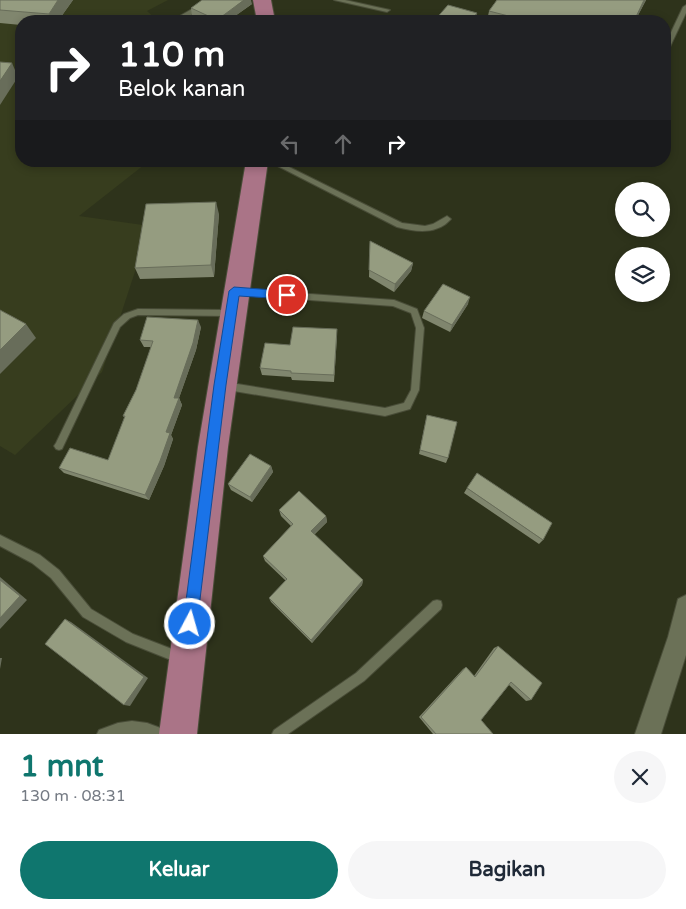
<!DOCTYPE html>
<html lang="id">
<meta charset="utf-8">
<style>
body{margin:0;font-family:"Varela Round",sans-serif;background:#f6f6f7;color:#1f2937;height:100vh;display:flex;flex-direction:column;font-size:19px;white-space:nowrap}
*{box-sizing:border-box;margin:0}
p{font-size:16px;color:#747a83}
.icon{flex:none;width:28px;height:28px;fill:none;stroke:currentColor;stroke-width:2;stroke-linecap:round;stroke-linejoin:round}
.map{position:relative;height:734px;overflow:hidden}
.sheet{display:flex;flex-direction:column;background:#fff;flex:1}
.sheet>*{flex:none}
.hud{position:absolute;left:15px;top:15px;width:656px;height:152px;border-radius:20px;box-shadow:0 2px 8px #0003;background:#202124;color:#fff;overflow:hidden}
.tools{position:absolute;left:615px;top:182px;display:grid;gap:10px}
.tools a{display:grid;place-items:center;width:55px;height:55px;border-radius:50%;background:#fff;box-shadow:0 2px 8px #0003;font-size:25px}
.pin{position:absolute;display:grid;place-items:center;width:42px;height:42px;color:#fff;margin:-21px;border:2px solid #fff;border-radius:50%;box-shadow:0 1px 5px #0007}
.me{position:absolute;width:55px;margin:-28px;rotate:6deg;stroke-linejoin:round;filter:drop-shadow(0 0 4px #0008)}
.turn{display:flex;align-items:center;gap:18px;height:105px;padding:0 20px;font-size:22px}
.turn .icon{width:65px;height:65px;stroke-width:2.5}
.turn b{display:block;font-size:35px;line-height:42px}
.lanes{display:flex;align-items:center;height:48px;padding:0 20px;background:#0003;justify-content:center;gap:25px;direction:ltr}
.lanes .off{opacity:.35}
.round{display:grid;place-items:center;flex:none;width:52px;height:52px;border-radius:26px;background:#f6f6f7}
.head{display:flex;align-items:center;justify-content:space-between;height:85px;padding:0 20px}
h1{font-size:30px;font-weight:700;line-height:38px;color:#0f766e}
.button{display:flex;gap:10px;margin-top:auto;padding:10px 20px}
.button a{flex:1;height:58px;border-radius:30px;background:#0f766e;color:#fff;font-size:20px;font-weight:700;line-height:58px;text-align:center}
.button a+a{background:#f6f6f7;color:#1f2937}
.map>svg:first-child{display:block}
.built{fill:#373d1e}
.lines{fill:none;stroke-linecap:round;stroke-linejoin:round}
.service-casing{stroke:#494d38;stroke-width:2}
.minor-casing{stroke:#494d38;stroke-width:2}
.trunk-casing{stroke:#494d38;stroke-width:2}
.service{fill:#6b7157;fill-rule:evenodd}
.minor{fill:#6b7157;fill-rule:evenodd}
.trunk{fill:#aa7487;fill-rule:evenodd}
.wall{fill:#80866e}
.shaded-wall{fill:#686d5a}
.building{fill:#959c80;stroke:#686d5a}
.route{fill:#1a73e8;stroke:#114b97}
</style>
<div class="map">
<svg width="686" height="734" viewBox="0 0 686 734">
<rect width="100%" height="100%" fill="#2e331b"/>
<!-- built -->
<path class="built" d="M0 0H168L147 11 158 21H21V161H149L79 216 150 226 102 372 15 455 0 446Z"/>
<g class="lines">
<!-- service casing -->
<g class="service-casing">
<g id="service">
<path d="M203 0H209C201 10 184 22 171 21L199 5Z"/>
<path d="M334 0H345L390 10 387 12Z"/>
<path d="M686 5V13L668 51 665 53V45L683 7Z"/>
<path d="M268 161H277L402 223 425 226 433 224 447 216 451 219C437 235 416 232 397 227Z"/>
<path d="M239 289 394 300 417 309 424 328 419 390 410 409 385 416 222 389 221 386 222 383 225 382 385 408 404 403 411 390 416 328 411 313 393 306 239 295 235 292Z"/>
<path d="M138 309 230 310 234 313 230 316 138 315 130 318 120 327 62 449 59 450 56 449 54 446 56 443 114 323 124 314Z"/>
<path d="M0 535 40 555 59 570 91 609 133 634 185 654 187 658 185 662 181 664 126 642 83 617 51 578 32 563 0 546Z"/>
<path d="M437 600 441 601 442 605 441 609 364 681 288 734H272L274 730 356 673 433 601Z"/>
<path d="M132 721 147 723 166 730 168 734H97L99 730 118 723Z"/>
</g>
</g>
<!-- minor casing -->
<g class="minor-casing">
<path id="minor" d="M686 595V655L661 734H635L668 637 678 599Z"/>
</g>
<!-- trunk casing -->
<g class="trunk-casing">
<g id="trunk">
<path d="M253 0H271L275 21H257Z"/>
<path d="M246 161H268L228 447 197 734H159L198 447Z"/>
</g>
</g>
<!-- service -->
<use href="#service" class="service"/>
<!-- minor -->
<use href="#minor" class="minor"/>
<!-- trunk -->
<use href="#trunk" class="trunk"/>
</g>
<!-- wall -->
<g class="wall">
<path d="M0 0H73L58 21H21V25L0 23Z"/>
<path d="M497 0H646L635 21H487L489 11Z"/>
<path d="M252 4 228 21H203L192 16 191 8Z"/>
<path d="M219 214 214 277 140 279 135 268Z"/>
<path d="M370 241 413 263 411 271 394 292 369 277Z"/>
<path d="M468 304 450 332 422 318 424 311Z"/>
<path d="M201 327 196 350 179 398 182 405 171 435 173 439 164 466 149 500 64 473 59 468 108 460 125 418 123 416 136 390 151 347H144L140 340Z"/>
<path d="M337 336 334 382 292 380 291 377 262 375 260 368 290 345Z"/>
<path d="M427 415 448 458 446 463 419 454Z"/>
<path d="M271 466 273 472 252 502 231 490 228 484Z"/>
<path d="M467 488 543 540 539 544 464 493Z"/>
<path d="M279 510 326 516 327 522 314 535 363 580 362 585 312 643 271 602 269 598 286 581 265 561 263 556 291 526 281 516Z"/>
<path d="M498 646 531 700 526 701 509 685 481 720 493 734H433L419 717 463 669 466 667 474 676 494 648Z"/>
</g>
<!-- shaded-wall -->
<g class="shaded-wall">
<path d="M58 0H73L58 21H52L49 14Z"/>
<path d="M244 0H251L252 4 228 21H217V20Z"/>
<path d="M644 0H646L635 21H634Z"/>
<path d="M477 13 476 21H471Z"/>
<path d="M12 63 18 77 0 105V81Z"/>
<path d="M216 202 219 214 214 277 211 265Z"/>
<path d="M413 263 411 271 394 292 395 284Z"/>
<path d="M470 297 468 304 450 332 452 325Z"/>
<path d="M198 320 201 327 196 350 179 398 182 405 171 435 173 439 164 466 149 500 145 495 166 432 174 398Z"/>
<path d="M26 324 36 338 0 374V350Z"/>
<path d="M271 466 273 472 252 502 250 497Z"/>
<path d="M326 516 327 522 311 537V531Z"/>
<path d="M0 577 27 600 0 629Z"/>
<path d="M363 580 362 585 312 643 311 640Z"/>
<path d="M65 619 71 622 148 678 130 706 124 705Z"/>
<path d="M0 658H2L0 669Z"/>
</g>
<!-- building -->
<g class="building">
<path d="M0 0H58L49 14 0 10Z"/>
<path d="M202 0H244L217 20 191 8Z"/>
<path d="M497 0H644L634 21H528L489 11Z"/>
<path d="M448 5 477 13 471 21H434Z"/>
<path d="M0 62 12 63 0 81Z"/>
<path d="M216 202 211 265 135 268 146 204Z"/>
<path d="M370 241 413 263 395 284 369 270Z"/>
<path d="M443 284 470 297 452 325 424 311Z"/>
<path d="M0 310 26 324 0 350Z"/>
<path d="M147 317 198 320 193 343 174 398H179L166 432 170 433 160 461 145 495 59 468 70 448 108 460 125 416H123L136 390 153 341 140 340Z"/>
<path d="M293 327 337 329 334 375 291 373V371L260 368 265 343 290 345Z"/>
<path d="M427 415 457 422 448 458 420 450Z"/>
<path d="M250 454 271 466 250 497 228 484Z"/>
<path d="M477 473 552 523 543 540 467 488Z"/>
<path d="M299 491 326 516 311 531 363 580 311 640 269 598 287 579 263 556 293 524 279 510Z"/>
<path d="M0 580 20 596 0 618Z"/>
<path d="M65 619 144 677 124 705 45 644Z"/>
<path d="M498 646 542 683 531 700 511 682 481 720 493 734H436L421 717 466 667 475 677Z"/>
</g>
<!-- route -->
<path class="route" d="M234 287 287 291 293 295 287 299 239 296 226 385 197 624 195 629 190 631 185 629 183 624 214 385 229 291Z"/>
</svg>
<div class="tools">
<a><svg class="icon" aria-label="search" viewBox="0 0 24 24"><circle cx="10" cy="10" r="6"/><path d="M15 15l6 6"/></svg></a>
<a><svg class="icon" aria-label="layers" viewBox="0 0 24 24"><path d="M12 4l9 5-9 5-9-5zM3 14l9 5 9-5"/></svg></a>
</div>
<div class="pin" style="left:287px;top:295px;background:#d93025"><svg class="icon" aria-label="arrive" viewBox="0 0 24 24"><path d="M6 21V4h12l-3 4 3 4H6"/></svg></div>
<svg class="me" style="left:190px;top:624px" viewBox="-20 -20 40 40"><circle r="17" fill="#1a73e8" stroke="#fff" stroke-width="3"/><path d="M0-11L8 9 0 5-8 9z" fill="#fff"/></svg>
<div class="hud">
<div class="turn"><svg class="icon" aria-label="right" viewBox="0 0 24 24"><path d="M7 20v-9h11M14 6l5 5-5 5"/></svg><div><b>110 m</b>Belok kanan</div></div>
<div class="lanes"><svg class="icon off" aria-label="left" viewBox="0 0 24 24"><path d="M17 20v-9H6M10 6l-5 5 5 5"/></svg><svg class="icon off" aria-label="ahead" viewBox="0 0 24 24"><path d="M12 20V5M6 11l6-6 6 6"/></svg><svg class="icon" aria-label="right" viewBox="0 0 24 24"><path d="M7 20v-9h11M14 6l5 5-5 5"/></svg></div>
</div>
</div>
<section class="sheet">
<div class="head"><div><h1>1 mnt</h1><p>130 m · 08:31</p></div><a class="round"><svg class="icon" aria-label="close" viewBox="0 0 24 24"><path d="M6 6l12 12M18 6L6 18"/></svg></a></div>
<div class="button"><a>Keluar</a><a>Bagikan</a></div>
</section>
